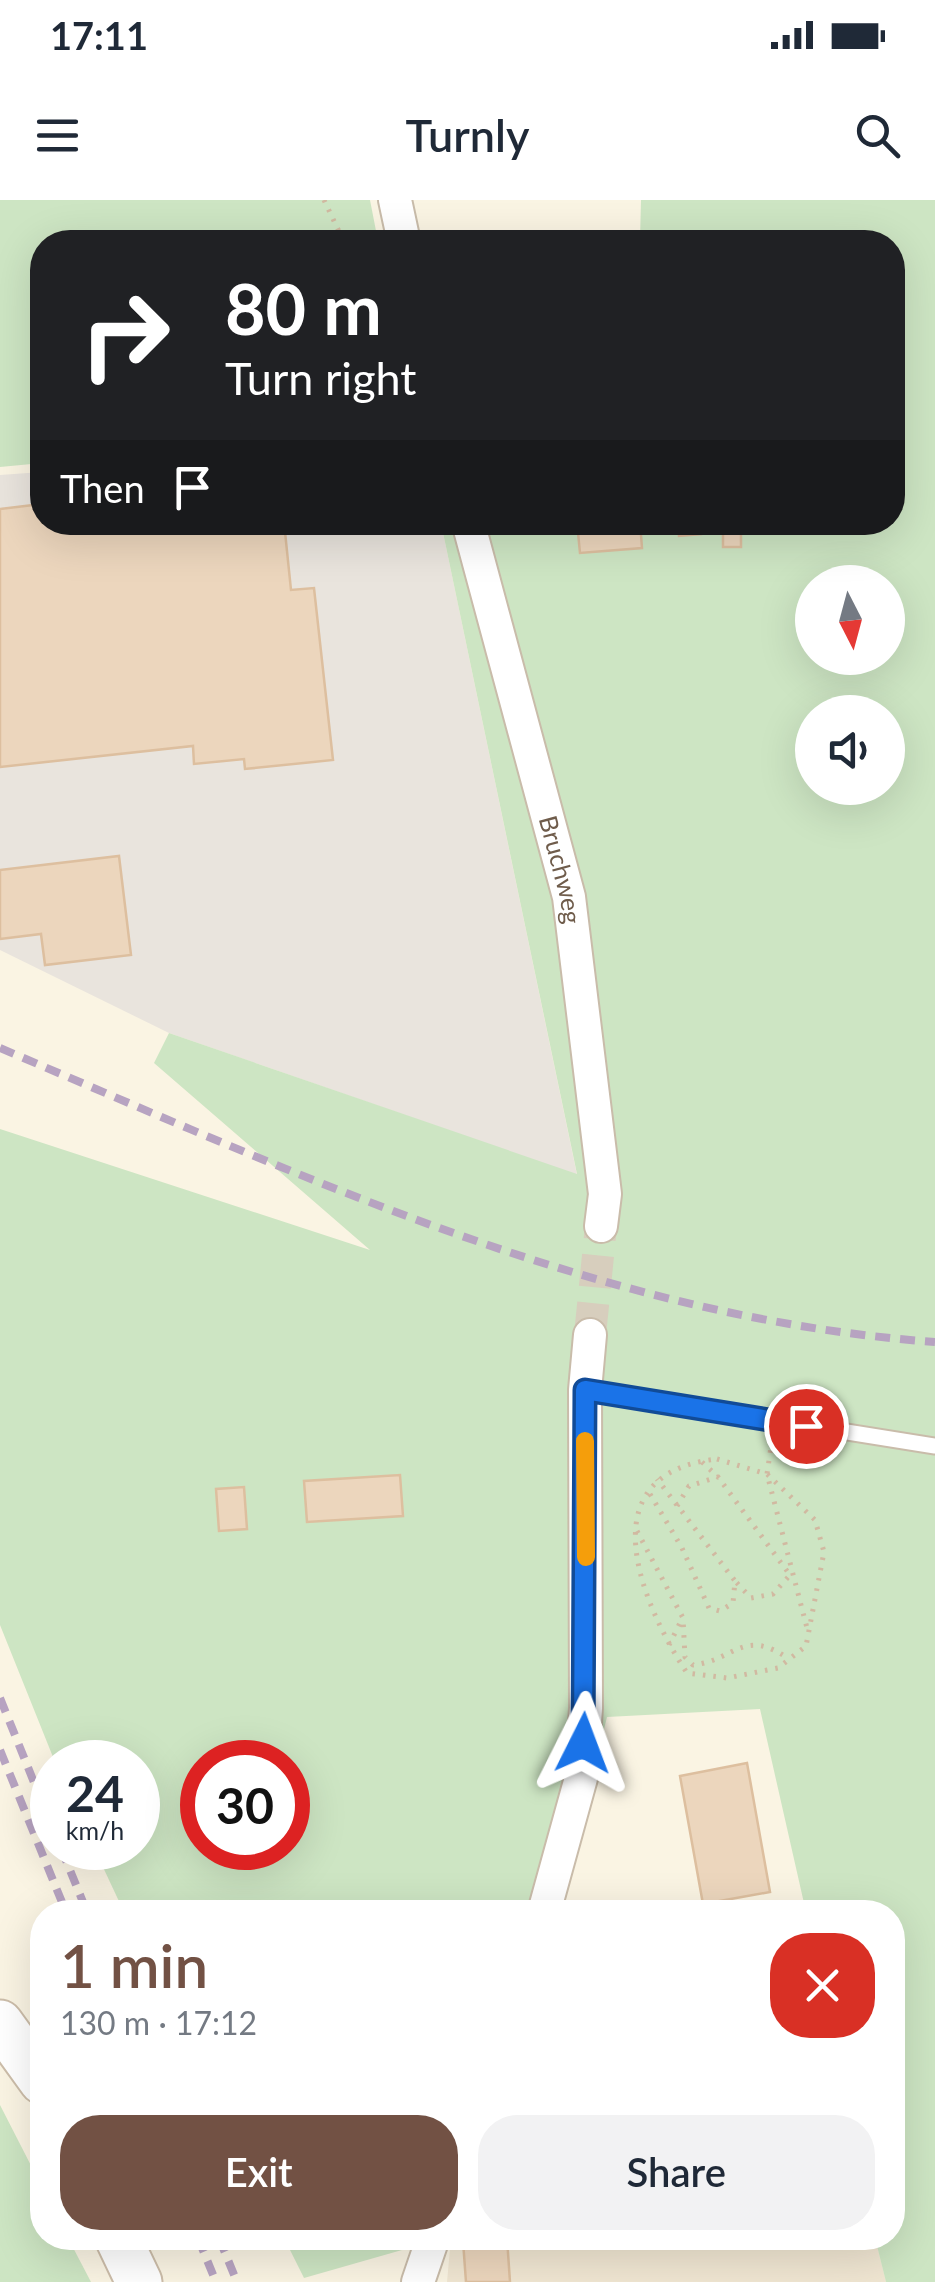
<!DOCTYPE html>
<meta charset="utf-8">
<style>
body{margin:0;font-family:Lato,sans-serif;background:#f2f2f3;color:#1f2937;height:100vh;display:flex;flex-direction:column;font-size:38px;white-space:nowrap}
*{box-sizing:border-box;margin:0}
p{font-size:32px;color:#747a83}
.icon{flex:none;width:55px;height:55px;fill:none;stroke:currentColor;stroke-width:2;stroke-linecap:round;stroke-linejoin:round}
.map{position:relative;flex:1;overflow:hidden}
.sheet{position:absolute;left:30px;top:1700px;width:875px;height:350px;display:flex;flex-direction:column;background:#fff;border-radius:40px;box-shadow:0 10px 40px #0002}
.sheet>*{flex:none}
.top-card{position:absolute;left:30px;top:30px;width:875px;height:305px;border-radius:40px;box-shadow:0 10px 40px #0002;background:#202124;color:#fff;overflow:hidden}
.needle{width:65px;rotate:174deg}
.controls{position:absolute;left:795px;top:365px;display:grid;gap:20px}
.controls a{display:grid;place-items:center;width:110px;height:110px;border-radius:50%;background:#fff;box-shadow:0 10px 40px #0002;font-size:50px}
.speed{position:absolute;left:30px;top:1540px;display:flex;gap:20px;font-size:50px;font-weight:700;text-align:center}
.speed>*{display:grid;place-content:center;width:130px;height:130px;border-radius:50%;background:#fff;box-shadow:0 10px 40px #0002;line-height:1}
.speed small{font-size:25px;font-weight:400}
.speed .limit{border:15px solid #d22;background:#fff;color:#111}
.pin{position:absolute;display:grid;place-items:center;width:85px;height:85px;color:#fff;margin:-42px;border:5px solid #fff;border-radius:50%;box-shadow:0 2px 10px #0007}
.me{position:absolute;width:110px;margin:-55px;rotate:3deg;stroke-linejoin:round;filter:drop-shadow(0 0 8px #0008)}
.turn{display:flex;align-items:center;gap:35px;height:210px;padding:0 30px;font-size:45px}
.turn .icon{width:130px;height:130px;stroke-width:2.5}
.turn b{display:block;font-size:70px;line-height:85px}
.then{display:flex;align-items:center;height:95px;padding:0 30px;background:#0003;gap:20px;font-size:38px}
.round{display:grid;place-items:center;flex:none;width:105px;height:105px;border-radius:40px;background:#f2f2f3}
.overview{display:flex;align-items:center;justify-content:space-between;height:170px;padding:0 30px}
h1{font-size:60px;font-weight:600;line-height:75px;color:#725144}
.action{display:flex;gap:20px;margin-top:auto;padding:20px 30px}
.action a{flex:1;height:115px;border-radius:40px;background:#725144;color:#fff;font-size:40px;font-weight:600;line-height:115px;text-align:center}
.action a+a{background:#f2f2f3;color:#1f2937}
.status{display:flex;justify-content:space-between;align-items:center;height:70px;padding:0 50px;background:#fff;direction:ltr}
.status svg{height:28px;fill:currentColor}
header{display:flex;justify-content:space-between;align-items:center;height:130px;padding:0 30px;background:#fff;font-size:45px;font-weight:600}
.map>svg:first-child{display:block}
.residential{fill:#f0e6d2}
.industrial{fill:#e9e4dd}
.green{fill:#cde5c3;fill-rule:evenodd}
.building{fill:#ecd6bd;stroke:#ddbf9f;stroke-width:2.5}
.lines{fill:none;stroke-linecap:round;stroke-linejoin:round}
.minor-tunnel{stroke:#d7cebd;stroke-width:32;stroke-dasharray:32 16;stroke-linecap:butt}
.service-casing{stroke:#c9bcaa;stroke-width:19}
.minor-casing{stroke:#c9bcaa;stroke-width:36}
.secondary-casing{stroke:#ccbda9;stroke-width:49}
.path{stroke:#d1b9a1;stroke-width:5;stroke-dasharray:2.5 8;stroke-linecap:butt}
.service{stroke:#fff;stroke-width:15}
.minor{stroke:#fff;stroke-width:32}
.secondary{stroke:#fff;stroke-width:45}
.rail{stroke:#b7a3c1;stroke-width:8;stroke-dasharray:15 10;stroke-linecap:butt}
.route-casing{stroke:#114b97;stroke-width:25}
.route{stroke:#1a73e8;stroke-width:18}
.slow{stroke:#f59e0b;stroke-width:18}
.labels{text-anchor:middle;stroke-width:10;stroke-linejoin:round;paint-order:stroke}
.street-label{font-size:25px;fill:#6f5c4b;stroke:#fdf7e8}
</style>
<div class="status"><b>17:11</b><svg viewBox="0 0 49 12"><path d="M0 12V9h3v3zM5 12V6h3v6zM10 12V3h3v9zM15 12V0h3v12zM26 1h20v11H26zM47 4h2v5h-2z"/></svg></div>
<header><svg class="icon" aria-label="menu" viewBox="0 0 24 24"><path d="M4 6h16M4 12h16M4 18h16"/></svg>Turnly<svg class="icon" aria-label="search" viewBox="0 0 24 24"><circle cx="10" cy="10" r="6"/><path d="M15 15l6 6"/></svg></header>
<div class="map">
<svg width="935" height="2082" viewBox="0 0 935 2082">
<rect width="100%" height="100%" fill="#faf4e3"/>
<!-- residential -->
<path class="residential" d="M451 2038H875L886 2082H447Z"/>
<!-- industrial -->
<path class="industrial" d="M42 272V322L441 323 577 975 169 833 0 750V275Z"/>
<!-- green -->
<g class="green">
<path d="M0 0H370L377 36 369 42H42V263L0 267Z"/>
<path d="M641 0H935V2082H886L875 2038H892V1712H806L760 1509 607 1517 559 1712H124L94 1648H138V1562H55L0 1425V929L370 1050 154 863 169 833 577 974 441 323 892 322V42H624L640 40ZM812 382H888V458H812ZM812 512H888V588H812ZM202 1562H288V1648H202Z"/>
<path d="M0 1905 42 1987V2038H68L91 2082H0Z"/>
<path d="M284 2038H444L304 2078Z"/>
</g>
<!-- building -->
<g class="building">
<path d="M42 304V322H284L291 390 314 388 333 560 245 569 244 559 194 564 193 546 0 567V309Z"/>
<path d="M577 322H640L642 348 580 353Z"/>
<path d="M678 322H700L701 334 679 336Z"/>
<rect x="723" y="322" width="18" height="25"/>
<path d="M119 656 131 755 45 765 41 734 0 739V670Z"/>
<path d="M400 1275 403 1316 307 1322 304 1281Z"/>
<path d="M244 1287 247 1329 219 1331 216 1289Z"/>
<path d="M747 1563 770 1692 703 1704 680 1576Z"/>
<path d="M507 2038 510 2082H466L463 2041Z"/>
</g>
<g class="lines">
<!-- minor-tunnel -->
<path class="minor-tunnel" d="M590 1135 601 1026"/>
<!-- service casing -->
<g class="service-casing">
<path id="service" d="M585 1190 935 1246"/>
</g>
<!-- minor casing -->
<g class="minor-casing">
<g id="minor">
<path d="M395 0 404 42"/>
<path id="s1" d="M468 322 569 697 605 994 601 1026"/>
<path d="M544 1712 581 1578 586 1508 585 1190 590 1135"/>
<path d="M418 2082 433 2038"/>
</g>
</g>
<!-- secondary casing -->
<g class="secondary-casing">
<g id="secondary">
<path d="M0 1823 42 1881"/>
<path d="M118 2038 139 2082"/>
</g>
</g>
<!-- path -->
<g class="path">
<path d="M324 0 344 42"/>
<path d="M772 1240 767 1274 807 1428"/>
<path d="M717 1259 767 1274 815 1320 824 1352 806 1446 778 1468 727 1478 687 1473C640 1402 587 1273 717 1259Z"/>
<path d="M702 1262 718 1277"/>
<path d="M650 1294 682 1348 709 1408 720 1411 733 1403 735 1381 657 1279"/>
<path d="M677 1306 689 1286 718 1277 790 1375 773 1394 751 1398 735 1381"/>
<path d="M637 1331 683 1418 685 1457 693 1465C736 1460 743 1427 789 1459"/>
<path d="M669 1445 681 1421"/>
</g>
<!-- service -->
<use href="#service" class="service"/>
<!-- minor -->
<use href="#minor" class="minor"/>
<!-- secondary -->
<use href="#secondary" class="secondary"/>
<!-- rail -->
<g class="rail">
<path d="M0 848C302 976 603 1118 935 1142"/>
<path d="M0 1498 52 1627"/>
<path d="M0 1550 66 1712"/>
<path d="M61 1648 87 1712"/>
<path d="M198 2038 216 2082"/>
<path d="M219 2038 237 2082"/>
</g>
</g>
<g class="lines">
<!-- route casing -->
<g class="route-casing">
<path id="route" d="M583 1543 585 1190 806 1226"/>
</g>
<!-- route -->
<use href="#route" class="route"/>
<!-- slow -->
<path class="slow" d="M585 1241 586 1357"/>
</g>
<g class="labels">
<!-- street labels -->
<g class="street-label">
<text dy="9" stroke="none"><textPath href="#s1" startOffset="360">Bruchweg</textPath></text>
</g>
</g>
</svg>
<div class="controls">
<a><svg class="needle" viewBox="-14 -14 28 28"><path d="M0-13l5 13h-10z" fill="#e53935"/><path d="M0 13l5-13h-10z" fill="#747a83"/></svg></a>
<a><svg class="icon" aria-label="sound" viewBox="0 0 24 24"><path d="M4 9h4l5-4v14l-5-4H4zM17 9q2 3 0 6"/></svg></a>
</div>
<div class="speed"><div>24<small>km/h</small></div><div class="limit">30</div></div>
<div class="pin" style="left:806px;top:1226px;background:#d93025"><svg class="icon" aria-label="arrive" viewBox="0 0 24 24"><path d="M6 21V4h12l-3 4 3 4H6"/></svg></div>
<svg class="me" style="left:583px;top:1543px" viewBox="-20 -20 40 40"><path d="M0-17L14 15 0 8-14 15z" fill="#1a73e8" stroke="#fff" stroke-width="4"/></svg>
<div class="top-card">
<div class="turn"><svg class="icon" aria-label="right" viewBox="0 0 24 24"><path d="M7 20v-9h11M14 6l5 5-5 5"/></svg><div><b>80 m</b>Turn right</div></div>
<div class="then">Then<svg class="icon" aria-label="arrive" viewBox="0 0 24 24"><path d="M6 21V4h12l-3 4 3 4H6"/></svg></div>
</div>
<section class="sheet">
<div class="overview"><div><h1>1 min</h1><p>130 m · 17:12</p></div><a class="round" style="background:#d93025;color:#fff"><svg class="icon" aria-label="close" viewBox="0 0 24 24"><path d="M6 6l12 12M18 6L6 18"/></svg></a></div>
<div class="action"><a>Exit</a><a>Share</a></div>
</section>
</div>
